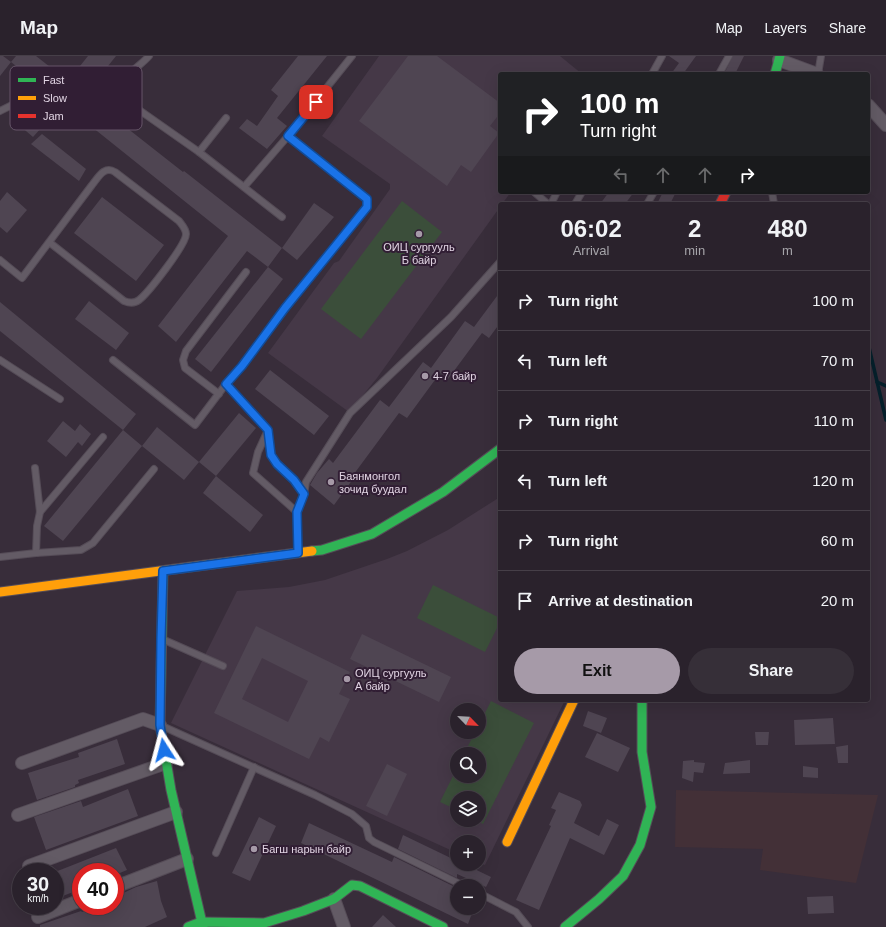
<!DOCTYPE html>
<meta charset="utf-8">
<style>
body{margin:0;font-family:Helvetica,sans-serif;background:#362f38;color:#f1f3f6;height:100vh;display:flex;flex-direction:column;font-size:15px;white-space:nowrap}
*{box-sizing:border-box;margin:0}
p{font-size:13px;color:#a5a4a9}
.icon{flex:none;width:22px;height:22px;fill:none;stroke:currentColor;stroke-width:2;stroke-linecap:round;stroke-linejoin:round}
.map{position:relative;flex:1;overflow:hidden}
.side{position:absolute;left:498px;top:146px;width:372px;height:500px;display:flex;flex-direction:column;background:#2a222c;border-radius:4px;box-shadow:0 4px 16px #0002,0 0 0 1px #463f48}
.side>*{flex:none}
.hud{position:absolute;left:498px;top:16px;width:372px;height:122px;border-radius:4px;box-shadow:0 4px 16px #0002,0 0 0 1px #463f48;background:#202124;color:#fff;overflow:hidden}
.needle{width:26px;rotate:115deg}
.buttons{position:absolute;left:450px;top:647px;display:grid;gap:8px}
.buttons a{display:grid;place-items:center;width:36px;height:36px;border-radius:50%;background:#2a222c;box-shadow:0 4px 16px #0002,0 0 0 1px #463f48;font-size:20px}
.speed{position:absolute;left:12px;top:807px;display:flex;gap:8px;font-size:20px;font-weight:700;text-align:center}
.speed>*{display:grid;place-content:center;width:52px;height:52px;border-radius:50%;background:#2a222c;box-shadow:0 4px 16px #0002,0 0 0 1px #463f48;line-height:1}
.speed small{font-size:10px;font-weight:400}
.speed .limit{border:6px solid #d22;background:#fff;color:#111}
.pin{position:absolute;display:grid;place-items:center;width:34px;height:34px;color:#fff;margin:-17px;border-radius:8px;box-shadow:0 2px 6px #0006}
.me{position:absolute;width:44px;margin:-22px;rotate:351deg;stroke-linejoin:round;filter:drop-shadow(0 0 3px #0008)}
.turn{display:flex;align-items:center;gap:14px;height:84px;padding:0 16px;font-size:18px}
.turn .icon{width:52px;height:52px;stroke-width:2.5}
.turn b{display:block;font-size:28px;line-height:34px}
.lanes{display:flex;align-items:center;height:38px;padding:0 16px;background:#0003;justify-content:center;gap:20px;direction:ltr}
.lanes .off{opacity:.35}
.eta{display:flex;justify-content:space-evenly;align-items:center;height:68px;text-align:center}
.eta b{font-size:24px;font-weight:600;line-height:28px}
.action{display:flex;gap:8px;margin-top:auto;padding:8px 16px}
.action a{flex:1;height:46px;border-radius:24px;background:#a69aa8;color:#111;font-size:16px;font-weight:600;line-height:46px;text-align:center}
.action a+a{background:#362f38;color:#f1f3f6}
ul{padding:0;list-style:none}
li{display:flex;align-items:center;gap:12px;height:60px;padding:0 16px;border-top:1px solid #463f48}
li div{flex:1}
li b{display:block;font-size:15px}
li em{font-style:normal}
header{display:flex;align-items:center;gap:24px;box-sizing:border-box;height:56px;padding:0 20px;background:#2a222c;border-bottom:1px solid #463f48}
header strong{font-size:19px}
nav{display:flex;gap:22px;margin-inline-start:auto;font-size:14px}
.map>svg:first-child{display:block}
.industrial{fill:#433037}
.education{fill:#453847;fill-rule:evenodd}
.green{fill:#3b4e3a}
.lines{fill:none;stroke-linecap:round;stroke-linejoin:round}
.stream{stroke:#05202b;stroke-width:3.5}
.building{fill:#4f4552;fill-rule:evenodd}
.lane-casing{stroke:#554c57;stroke-width:8}
.street-casing{stroke:#554c57;stroke-width:14}
.fast-casing{stroke:#554c57;stroke-width:11}
.slow-casing{stroke:#554c57;stroke-width:11}
.jam-casing{stroke:#554c57;stroke-width:11}
.lane{stroke:#635b65;stroke-width:6}
.street{stroke:#635b65;stroke-width:12}
.fast{stroke:#30b455;stroke-width:9}
.slow{stroke:#ff9f0a;stroke-width:9}
.jam{stroke:#e5322d;stroke-width:9}
.route-casing{stroke:#114b97;stroke-width:10}
.route{stroke:#1a73e8;stroke-width:7}
.poi-dot{fill:#a69aa8;stroke:#311e34;stroke-width:1.5}
.labels{text-anchor:middle;stroke-width:4;stroke-linejoin:round;paint-order:stroke}
.poi-label{font-size:11px;fill:#e1d4e3;stroke:#311e34;text-anchor:start}
.key{fill:#311e34;stroke:#665569;stroke-width:1}
.key-label{font-size:11px;fill:#e1d4e3}
</style>
<header>
<strong>Map</strong>
<nav><a>Map</a><a>Layers</a><a>Share</a></nav>
</header>
<div class="map">
<svg width="886" height="871" viewBox="0 0 886 871">
<rect width="100%" height="100%" fill="#382d3a"/>
<!-- industrial -->
<path class="industrial" d="M676 734 878 739 856 827 760 814 763 793 675 791Z"/>
<!-- education -->
<g class="education">
<path d="M379 0H560L582 18H500V136H511L502 148H500V151L377 322 349 356 268 297 334 207 339 205 390 133V128L322 80Z"/>
<path d="M500 441V644H565L485 809 479 807V786H457V797L171 667 237 535 289 531 325 524 387 503 407 495 448 474ZM457 654H479V676H457ZM457 698H479V720H457ZM457 742H479V764H457Z"/>
</g>
<!-- green -->
<g class="green">
<path d="M402 145 442 176 361 283 321 253Z"/>
<path d="M433 529 500 562V566L485 596 417 562Z"/>
<path d="M491 645 534 667 483 768 476 764H479V742H457V754L440 746 457 712V720H479V698H464L475 676H479V669Z"/>
</g>
<g class="lines">
<!-- stream -->
<g class="stream">
<path d="M868 287 886 364"/>
<path d="M877 326 886 330"/>
</g>
</g>
<!-- building -->
<g class="building">
<path d="M0 0H3L11 6 0 20Z"/>
<path d="M16 0H36L68 25 55 41 11 6Z"/>
<path d="M88 0H116L85 39 68 25Z"/>
<path d="M298 0H327L277 62 287 70 267 93 239 72 247 63 257 70 278 40 271 34Z"/>
<path d="M408 0H437L500 47V57L490 70 499 77 471 116 461 109 447 130 359 65Z"/>
<path d="M669 0H696L683 18H671L679 7Z"/>
<path d="M733 0H744L735 18H724Z"/>
<path d="M85 39 183 116 184 115 282 192 268 211 247 195 176 286 158 270 228 180 72 55Z"/>
<path d="M28 58 42 71 33 81 19 69Z"/>
<path d="M42 78 86 113 79 125 31 88Z"/>
<path d="M7 136 27 154 7 177 0 171V145Z"/>
<path d="M609 136H634L625 148H600Z"/>
<path d="M663 136H676L670 148H657Z"/>
<path d="M102 141 164 189 136 225 74 177Z"/>
<path d="M314 147 334 161 297 204 282 192Z"/>
<path d="M268 211 283 223 211 316 195 303Z"/>
<path d="M500 236V267L489 282 482 277 448 323 440 317 407 362 399 357 351 422 353 423 334 449 310 429 317 417 329 403 333 407 380 344 389 351 423 306 431 312 465 265 474 271Z"/>
<path d="M89 245 129 277 116 294 75 263Z"/>
<path d="M0 246 136 358 123 374 0 275Z"/>
<path d="M270 314 329 360 314 379 255 333Z"/>
<path d="M239 357 256 372 216 420 199 406Z"/>
<path d="M63 365 75 375 80 368 91 378 82 390 78 386 66 401 47 385Z"/>
<path d="M157 371 199 406 184 424 142 390Z"/>
<path d="M123 374 142 390 63 485 44 470Z"/>
<path d="M216 420 263 459 250 476 203 437Z"/>
<path d="M256 570 350 616 339 638 350 643 329 686 320 681 309 703 214 657ZM262 602 308 625 288 666 242 643Z"/>
<path d="M362 578 451 621 439 646 350 603Z"/>
<path d="M588 655 607 662 601 677 583 670Z"/>
<path d="M833 662 835 688 795 689 794 664Z"/>
<path d="M755 676H769L768 689H756Z"/>
<path d="M597 677 630 692 618 716 585 701Z"/>
<path d="M117 683 125 708 78 724 79 727 75 729V731L37 744 28 717 79 701 78 697Z"/>
<path d="M848 689V707H838L836 691Z"/>
<path d="M694 704V706L705 707 703 717 694 716 693 726 682 722 683 705Z"/>
<path d="M750 704V717L723 718 725 707Z"/>
<path d="M387 708 407 718 387 760 366 750Z"/>
<path d="M803 710 818 712V722L803 721Z"/>
<path d="M128 733 138 760 46 794 34 761 81 745 83 751Z"/>
<path d="M559 736 580 745 582 749 574 767 599 780 607 763 619 769 604 799 570 782 539 854 516 844 551 770 549 769 556 754 551 752Z"/>
<path d="M259 761 276 770 250 825 232 817Z"/>
<path d="M309 767 392 806 394 801 457 832V852H474L468 868 301 787Z"/>
<path d="M403 779 457 805V808H464L491 821 486 831 457 818V822L398 793Z"/>
<path d="M116 792 127 814 115 819V816H81V833L55 843V816Z"/>
<path d="M157 825 161 845 167 861 145 871H40V869L81 855 82 856 95 850H115V841L136 831Z"/>
<path d="M833 840 834 857 808 858 807 841Z"/>
<path d="M383 859 396 871H372Z"/>
</g>
<g class="lines">
<!-- lane casing -->
<g class="lane-casing">
<g id="lane">
<path d="M149 0C137 14 117 20 122 42L199 96 282 161"/>
<path d="M652 18 662 0"/>
<path d="M719 18 729 0"/>
<path d="M818 18 821 0"/>
<path d="M0 55 18 46 34 47"/>
<path d="M199 96 226 62"/>
<path d="M244 131 288 80 352 0"/>
<path d="M534 136 548 148"/>
<path d="M772 136 774 148"/>
<path d="M551 148 557 136"/>
<path d="M575 148 582 136"/>
<path d="M647 148 654 136"/>
<path d="M0 204 22 222 92 129C98 122 104 109 115 116L179 165C182 169 186 173 186 178 186 189 148 237 139 244 134 248 129 247 124 245L49 186"/>
<path d="M0 304 60 343"/>
<path d="M113 304 195 369 226 328 268 374 258 396 253 417 297 456 298 497"/>
<path d="M226 328 242 310 285 253 367 151V143L288 80"/>
<path d="M219 338 185 312 183 304 186 295 246 216"/>
<path d="M268 375 271 399 277 408 294 424 304 438"/>
<path d="M35 412 40 456 37 470 36 497"/>
<path d="M40 456 103 381"/>
<path d="M297 456 304 438 306 426 350 357 451 261 500 206"/>
<path d="M0 501 36 497 81 494 93 487 154 413"/>
<path d="M162 583 223 610"/>
<path d="M162 670 315 739 352 758 366 770 369 782 374 786 464 830"/>
<path d="M216 797 254 711"/>
<path d="M479 837 516 856 528 871"/>
</g>
</g>
<!-- street casing -->
<g class="street-casing">
<g id="street">
<path d="M779 4 817 18"/>
<path d="M868 49 886 69"/>
<path d="M22 707 143 663 160 669"/>
<path d="M18 759 166 707"/>
<path d="M29 810 176 756"/>
<path d="M115 831 187 803"/>
<path d="M334 843 344 871"/>
<path d="M38 861 81 844"/>
</g>
</g>
<!-- fast casing -->
<g class="fast-casing">
<g id="fast">
<path d="M775 18 780 0"/>
<path d="M312 495 322 494 372 478 443 436 500 393"/>
<path d="M163 515 160 669 171 734 203 871"/>
<path d="M188 871 201 866 264 867 303 855 334 843 352 829 360 830 443 871"/>
<path d="M565 871 599 843 623 820 640 789 651 751 642 696V644"/>
</g>
</g>
<!-- slow casing -->
<g class="slow-casing">
<g id="slow">
<path d="M0 536 312 495"/>
<path d="M507 786 574 644"/>
</g>
</g>
<!-- jam casing -->
<g class="jam-casing">
<path id="jam" d="M720 148 726 136"/>
</g>
<!-- lane -->
<use href="#lane" class="lane"/>
<!-- street -->
<use href="#street" class="street"/>
<!-- fast -->
<use href="#fast" class="fast"/>
<!-- slow -->
<use href="#slow" class="slow"/>
<!-- jam -->
<use href="#jam" class="jam"/>
</g>
<g class="lines">
<!-- route casing -->
<g class="route-casing">
<path id="route" d="M164 694 160 669 161 582 163 515 298 497 297 456 304 438 294 424 277 408 271 399 268 374 226 328 242 310 285 252 367 151V143L288 80 316 46"/>
</g>
<!-- route -->
<use href="#route" class="route"/>
</g>
<!-- markers -->
<g class="poi-dot">
<circle cx="419" cy="178" r="4"/>
<circle cx="425" cy="320" r="4"/>
<circle cx="331" cy="426" r="4"/>
<circle cx="347" cy="623" r="4"/>
<circle cx="254" cy="793" r="4"/>
</g>
<g class="labels">
<!-- poi labels -->
<g class="poi-label">
<text x="419" y="195" text-anchor="middle">ОИЦ сургууль<tspan x="419" dy="13">Б байр</tspan></text>
<text x="433" y="324">4-7 байр</text>
<text x="339" y="424">Баянмонгол<tspan x="339" dy="13">зочид буудал</tspan></text>
<text x="355" y="621">ОИЦ сургууль<tspan x="355" dy="13">А байр</tspan></text>
<text x="262" y="797">Багш нарын байр</text>
</g>
</g>
<!-- legend -->
<rect x="10" y="10" width="132" height="64" rx="6" class="key"/>
<rect x="18" y="22" width="18" height="4" fill="#30b455"/>
<rect x="18" y="40" width="18" height="4" fill="#ff9f0a"/>
<rect x="18" y="58" width="18" height="4" fill="#e5322d"/>
<g class="key-label">
<text x="43" y="28">Fast</text>
<text x="43" y="46">Slow</text>
<text x="43" y="64">Jam</text>
</g>
</svg>
<div class="buttons">
<a><svg class="needle" viewBox="-14 -14 28 28"><path d="M0-13l5 13h-10z" fill="#e53935"/><path d="M0 13l5-13h-10z" fill="#a5a4a9"/></svg></a>
<a><svg class="icon" aria-label="search" viewBox="0 0 24 24"><circle cx="10" cy="10" r="6"/><path d="M15 15l6 6"/></svg></a>
<a><svg class="icon" aria-label="layers" viewBox="0 0 24 24"><path d="M12 4l9 5-9 5-9-5zM3 14l9 5 9-5"/></svg></a>
<a>+</a>
<a>−</a>
</div>
<div class="speed"><div>30<small>km/h</small></div><div class="limit">40</div></div>
<div class="pin" style="left:316px;top:46px;background:#d93025"><svg class="icon" aria-label="arrive" viewBox="0 0 24 24"><path d="M6 21V4h12l-3 4 3 4H6"/></svg></div>
<svg class="me" style="left:164px;top:694px" viewBox="-20 -20 40 40"><path d="M0-17L14 15 0 8-14 15z" fill="#1a73e8" stroke="#fff" stroke-width="4"/></svg>
<div class="hud">
<div class="turn"><svg class="icon" aria-label="right" viewBox="0 0 24 24"><path d="M7 20v-9h11M14 6l5 5-5 5"/></svg><div><b>100 m</b>Turn right</div></div>
<div class="lanes"><svg class="icon off" aria-label="left" viewBox="0 0 24 24"><path d="M17 20v-9H6M10 6l-5 5 5 5"/></svg><svg class="icon off" aria-label="ahead" viewBox="0 0 24 24"><path d="M12 20V5M6 11l6-6 6 6"/></svg><svg class="icon off" aria-label="ahead" viewBox="0 0 24 24"><path d="M12 20V5M6 11l6-6 6 6"/></svg><svg class="icon" aria-label="right" viewBox="0 0 24 24"><path d="M7 20v-9h11M14 6l5 5-5 5"/></svg></div>
</div>
<section class="side">
<div class="eta">
<div><b>06:02</b><p>Arrival</p></div>
<div><b>2</b><p>min</p></div>
<div><b>480</b><p>m</p></div>
</div>
<ul>
<li><svg class="icon" aria-label="right" viewBox="0 0 24 24"><path d="M7 20v-9h11M14 6l5 5-5 5"/></svg><div><b>Turn right</b></div><em>100 m</em></li>
<li><svg class="icon" aria-label="left" viewBox="0 0 24 24"><path d="M17 20v-9H6M10 6l-5 5 5 5"/></svg><div><b>Turn left</b></div><em>70 m</em></li>
<li><svg class="icon" aria-label="right" viewBox="0 0 24 24"><path d="M7 20v-9h11M14 6l5 5-5 5"/></svg><div><b>Turn right</b></div><em>110 m</em></li>
<li><svg class="icon" aria-label="left" viewBox="0 0 24 24"><path d="M17 20v-9H6M10 6l-5 5 5 5"/></svg><div><b>Turn left</b></div><em>120 m</em></li>
<li><svg class="icon" aria-label="right" viewBox="0 0 24 24"><path d="M7 20v-9h11M14 6l5 5-5 5"/></svg><div><b>Turn right</b></div><em>60 m</em></li>
<li><svg class="icon" aria-label="arrive" viewBox="0 0 24 24"><path d="M6 21V4h12l-3 4 3 4H6"/></svg><div><b>Arrive at destination</b></div><em>20 m</em></li>
</ul>
<div class="action"><a>Exit</a><a>Share</a></div>
</section>
</div>
